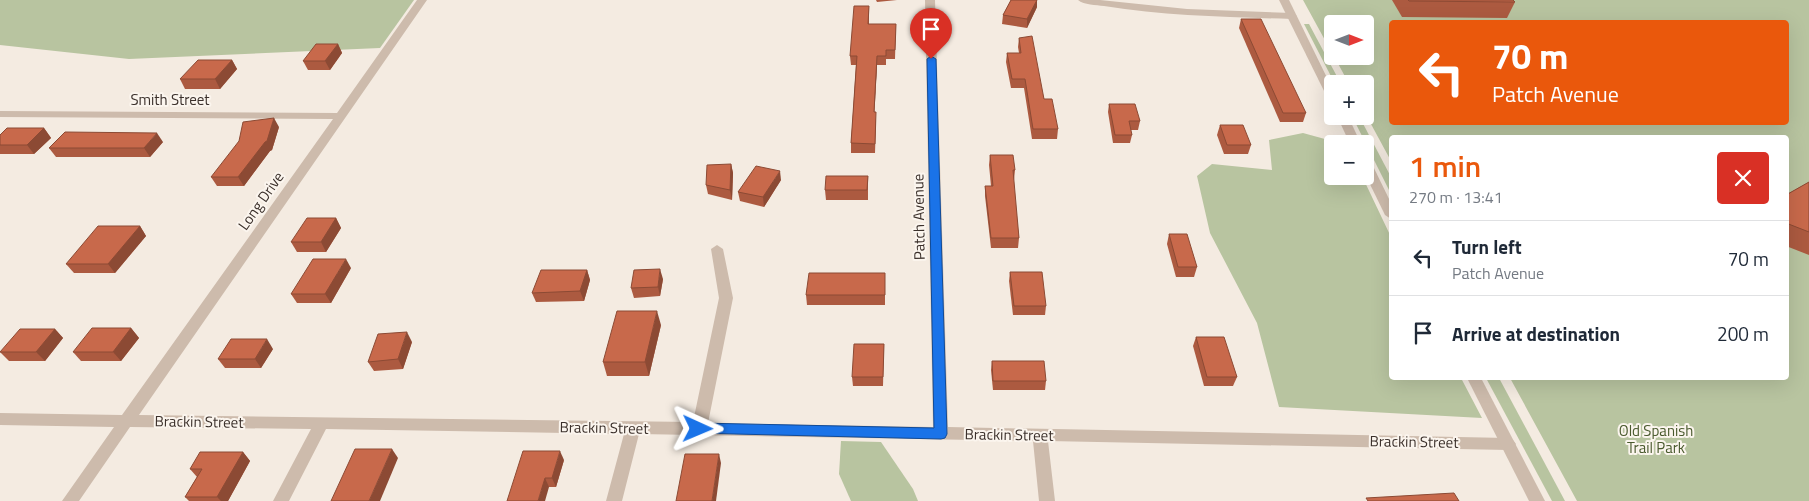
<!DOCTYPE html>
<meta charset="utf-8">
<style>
body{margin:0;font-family:"Titillium Web",sans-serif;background:#f2f2f3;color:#1f2937;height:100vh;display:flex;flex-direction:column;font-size:19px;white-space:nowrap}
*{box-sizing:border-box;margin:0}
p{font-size:16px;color:#747a83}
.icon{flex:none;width:28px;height:28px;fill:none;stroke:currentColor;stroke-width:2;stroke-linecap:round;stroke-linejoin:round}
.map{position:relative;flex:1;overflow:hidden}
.side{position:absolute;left:1389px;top:135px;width:400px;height:245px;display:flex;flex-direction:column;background:#fff;border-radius:5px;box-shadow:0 5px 20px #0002}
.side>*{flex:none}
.top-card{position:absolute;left:1389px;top:20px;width:400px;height:105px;border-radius:5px;box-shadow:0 5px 20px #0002;background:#ea580c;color:#fff;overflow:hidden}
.needle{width:32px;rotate:90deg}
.fabs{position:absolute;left:1324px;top:15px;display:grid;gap:10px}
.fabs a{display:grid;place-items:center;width:50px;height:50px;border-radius:5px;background:#fff;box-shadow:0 5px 20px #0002;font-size:25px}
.pin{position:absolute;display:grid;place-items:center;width:42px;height:42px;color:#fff;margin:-51px -21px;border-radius:50% 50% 50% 0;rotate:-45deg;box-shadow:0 0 5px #0007}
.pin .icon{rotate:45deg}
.me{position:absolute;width:55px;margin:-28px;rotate:91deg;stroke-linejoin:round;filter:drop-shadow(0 0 4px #0008)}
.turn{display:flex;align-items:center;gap:18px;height:105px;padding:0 20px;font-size:22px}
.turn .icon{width:65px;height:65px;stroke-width:2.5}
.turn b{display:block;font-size:35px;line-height:42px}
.round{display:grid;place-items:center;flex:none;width:52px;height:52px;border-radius:5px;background:#f2f2f3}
.summary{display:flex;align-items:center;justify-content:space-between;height:85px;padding:0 20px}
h1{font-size:30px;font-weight:600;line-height:38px;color:#ea580c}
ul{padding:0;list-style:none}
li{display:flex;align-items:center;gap:15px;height:75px;padding:0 20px;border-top:1px solid #e0e1e3}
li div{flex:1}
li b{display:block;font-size:19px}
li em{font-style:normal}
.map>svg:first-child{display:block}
.green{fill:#b8c4a0;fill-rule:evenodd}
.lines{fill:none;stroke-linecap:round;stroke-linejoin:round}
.minor{fill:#cdbbac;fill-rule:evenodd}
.tertiary{fill:#cdbbac;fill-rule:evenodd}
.wall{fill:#ac5a40}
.shaded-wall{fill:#8c4a34}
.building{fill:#c8694b;stroke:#8c4a34}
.route{fill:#1a73e8;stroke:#114b97}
.labels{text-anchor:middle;stroke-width:4;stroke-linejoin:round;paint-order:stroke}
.street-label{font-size:15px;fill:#3b302b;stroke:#fbf5ee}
.park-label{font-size:15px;fill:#4a5a2e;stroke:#fbf5ee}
</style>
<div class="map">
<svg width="1809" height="501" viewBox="0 0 1809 501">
<rect width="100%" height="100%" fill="#f4ebe1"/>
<!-- green -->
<g class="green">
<path d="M0 0H414L380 48 129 59 0 45Z"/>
<path d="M1303 0H1809V501H1577L1510 378H1786V138H1391V161L1365 113V84H1349L1334 56H1365V24H1332V53ZM1391 22H1786V122H1391Z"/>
<path d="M1304 24H1309L1341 84H1335Z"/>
<path d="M1352 116H1359L1391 177V194Z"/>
<path d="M1303 133 1343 144H1332V176H1362L1391 237V378H1461L1482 418 1279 407 1257 323 1210 233 1197 176 1212 164 1272 170 1269 140Z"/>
<path d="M1486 378H1499L1565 501H1552Z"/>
<path d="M841 441 881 442 913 489 918 501H851L839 474Z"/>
</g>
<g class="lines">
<!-- minor -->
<g class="minor">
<path d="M417 0H427L139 415 693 422 719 298 711 249 717 245 723 249 733 298 708 423 933 427 925 0H935L948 427 1508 438 1513 440 1516 444 1513 448 1508 450 1048 441 1055 501H1039L1033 441 639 434 622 501H606L624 434 326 429 289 501H273L311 429 130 427 79 501H62L114 427 0 425V413L122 415 333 119 0 117V111L337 113Z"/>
<path d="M1078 0H1100L1187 9 1292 13 1297 16 1292 19C1229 17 1166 16 1104 6 1096 5 1084 5 1078 0Z"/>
</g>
<!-- tertiary -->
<g class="tertiary">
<path d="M1279 0H1289L1332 88V100L1327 97Z"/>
<path d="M1337 116H1348L1361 144H1350Z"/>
<path d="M1365 158 1371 162 1391 203V219L1385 215 1365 174Z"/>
<path d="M1467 378H1481L1545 501H1529Z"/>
</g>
</g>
<!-- wall -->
<g class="wall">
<path d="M876 0H897L877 2Z"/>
<path d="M1011 0H1037V7L1027 28 1002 24 1003 15Z"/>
<path d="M1392 0H1513L1515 2 1507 18 1402 17Z"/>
<path d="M869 6V24H896L895 59H886V65H877L874 112 876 121 875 153H851V143L856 65H851L850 56Z"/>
<path d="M1241 19 1306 113 1303 122H1280L1239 28Z"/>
<path d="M1019 38 1044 99 1058 129 1057 139H1032L1024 88H1011L1006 62 1007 53H1019L1018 47Z"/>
<path d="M338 44 342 53 330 70H308L303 61Z"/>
<path d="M232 60 237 69 220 89H185L180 79Z"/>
<path d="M1109 104 1140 121 1138 130H1130L1132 135 1130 143H1113L1108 112Z"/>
<path d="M1220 125 1251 145 1248 154H1224L1217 135Z"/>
<path d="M279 127 272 150 270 151 244 186H217L211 177Z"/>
<path d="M44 128 51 138 34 154H0V135Z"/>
<path d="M163 142 150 157H56L49 148Z"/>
<path d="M990 155 1015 170 1014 180H1013L1019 238 1018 248H991L985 196V186H991L989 165Z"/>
<path d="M731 164 733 173 732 200 708 194 706 185Z"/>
<path d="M868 176V200H826L825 190Z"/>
<path d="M781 180 764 207 740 201 738 192Z"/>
<path d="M1809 182V255L1786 246V195Z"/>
<path d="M336 218 341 228 326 252H297L291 242Z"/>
<path d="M140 226 146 236 115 273H74L66 264Z"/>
<path d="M1169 234 1197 267 1194 277H1176L1167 244Z"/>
<path d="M351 268 331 303H297L291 294Z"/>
<path d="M587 270 590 280 584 301 536 302 532 293Z"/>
<path d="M1010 272 1046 306 1045 315H1013L1009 281Z"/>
<path d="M885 273V305H807L806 295Z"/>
<path d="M663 279 660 296 634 298 631 288Z"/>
<path d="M661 325 649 376H607L603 362Z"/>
<path d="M131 328 139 338 121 361H81L73 352Z"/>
<path d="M55 329 63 338 45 361H9L0 352Z"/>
<path d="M1196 337 1237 377 1233 386H1204L1193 346Z"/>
<path d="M412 342 403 369 374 371 368 362Z"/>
<path d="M884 344 883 386H853L852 377Z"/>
<path d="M273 349 261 368H225L218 359Z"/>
<path d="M992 361 1046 381 1045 390H993L991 370Z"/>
<path d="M243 452 250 461 228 501H189L185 497 197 477 190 469Z"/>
<path d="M564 460 556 487H549L507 501Z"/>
</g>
<!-- shaded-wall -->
<g class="shaded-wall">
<path d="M1037 0V7L1027 28V19Z"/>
<path d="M338 44 342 53 330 70 325 61Z"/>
<path d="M877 56V65L874 121V112Z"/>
<path d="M232 60 237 69 220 89 215 79Z"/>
<path d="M274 118 279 127 272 150 270 151 244 186 238 177 265 142Z"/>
<path d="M44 128 51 138 34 154 27 145Z"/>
<path d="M157 133 163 142 150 157 144 148Z"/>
<path d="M731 164 733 173 732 200 730 190Z"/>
<path d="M780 171 781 180 764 207 763 197Z"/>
<path d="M336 218 341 228 326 252 321 242Z"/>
<path d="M140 226 146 236 115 273 108 264Z"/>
<path d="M346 259 351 268 331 303 325 294Z"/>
<path d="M660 269 663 279 660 296 658 287Z"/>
<path d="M587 270 590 280 584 301 580 291Z"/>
<path d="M657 311 661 325 649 376 645 362Z"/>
<path d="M131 328 139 338 121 361 113 352Z"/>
<path d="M55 329 63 338 45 361 36 352Z"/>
<path d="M407 332 412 342 403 369 398 359Z"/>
<path d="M267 339 273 349 261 368 255 359Z"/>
<path d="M392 449 398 458 380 501H369Z"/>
<path d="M560 451 564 460 556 487 552 478Z"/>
<path d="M243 452 250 461 228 501H221L217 497Z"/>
<path d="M719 454 721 463 716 501H712Z"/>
<path d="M545 478 549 487 545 501H538Z"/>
</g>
<!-- building -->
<g class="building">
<path d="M1011 0H1037L1027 19 1003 15Z"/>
<path d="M1408 0H1513L1515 2 1409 1Z"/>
<path d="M854 6H869L868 24H896L895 50H886V56H877L874 112H876L875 144 851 143 857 56H850Z"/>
<path d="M1241 19H1261L1306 113H1283Z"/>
<path d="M1032 36 1044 99H1052L1058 129H1033L1025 79H1012L1007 53H1021L1019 38Z"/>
<path d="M316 44H338L325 61H303Z"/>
<path d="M198 60H232L215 79H180Z"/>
<path d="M1109 104H1135L1140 121H1129L1132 135H1115Z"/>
<path d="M274 118 267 141 265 142 238 177H211L239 141 243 122Z"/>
<path d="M1220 125H1243L1251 145H1227Z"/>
<path d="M7 128H44L27 145H0V135Z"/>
<path d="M65 132 157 133 144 148H49Z"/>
<path d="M990 155H1013L1015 170H1013L1019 238H991L985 186H993Z"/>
<path d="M731 164 730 190 706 185 707 165Z"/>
<path d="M756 166 780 171 763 197 738 192Z"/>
<path d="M826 176H868L867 190H825Z"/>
<path d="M1809 182V232L1786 223V195Z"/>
<path d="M307 218H336L321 242H291Z"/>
<path d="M98 226H140L108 264H66Z"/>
<path d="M1169 234H1187L1197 267H1178Z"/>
<path d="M313 259H346L325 294H291Z"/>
<path d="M660 269 658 287 631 288 634 270Z"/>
<path d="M541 270H587L580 291 532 293Z"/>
<path d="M1010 272H1042L1046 306H1014Z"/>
<path d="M809 273H885V295H806Z"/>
<path d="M617 311H657L645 362H603Z"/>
<path d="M92 328H131L113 352H73Z"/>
<path d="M20 329H55L36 352H0Z"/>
<path d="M407 332 398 359 368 362 378 334Z"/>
<path d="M1196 337H1224L1237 377H1207Z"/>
<path d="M231 339H267L255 359H218Z"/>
<path d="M854 344H884L883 377H852Z"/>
<path d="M992 361H1044L1046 381H993Z"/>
<path d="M355 449H392L369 501H331Z"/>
<path d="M523 451H560L552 478H545L538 501H507Z"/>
<path d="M200 452H243L217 497H185L202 469H190Z"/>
<path d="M685 454H719L712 501H676Z"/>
<path d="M1454 493 1459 501H1368L1366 498Z"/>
</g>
<!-- route -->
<path class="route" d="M931 56 936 59 947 434 945 438 941 439 694 433 692 429 694 425 698 423 934 428 927 59Z"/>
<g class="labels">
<!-- street labels -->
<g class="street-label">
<text x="170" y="105">Smith Street</text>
<text transform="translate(261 201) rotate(-55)" y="5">Long Drive</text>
<text transform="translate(919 217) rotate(-91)" y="5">Patch Avenue</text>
<text transform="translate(199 422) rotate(1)" y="5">Brackin Street</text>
<text transform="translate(604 428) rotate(1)" y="5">Brackin Street</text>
<text transform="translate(1009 435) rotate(1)" y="5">Brackin Street</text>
<text transform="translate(1414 442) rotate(1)" y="5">Brackin Street</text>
</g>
<!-- park labels -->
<g class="park-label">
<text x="1656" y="436">Old Spanish<tspan x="1656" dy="17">Trail Park</tspan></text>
</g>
</g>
</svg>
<div class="fabs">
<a><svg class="needle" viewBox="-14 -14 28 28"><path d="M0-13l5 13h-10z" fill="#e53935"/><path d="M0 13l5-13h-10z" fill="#747a83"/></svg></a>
<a>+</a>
<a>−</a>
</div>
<div class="pin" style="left:931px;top:59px;background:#d93025"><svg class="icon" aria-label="arrive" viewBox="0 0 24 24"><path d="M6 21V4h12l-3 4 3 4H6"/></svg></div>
<svg class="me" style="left:698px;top:429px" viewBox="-20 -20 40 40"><path d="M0-17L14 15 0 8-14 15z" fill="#1a73e8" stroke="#fff" stroke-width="4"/></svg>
<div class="top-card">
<div class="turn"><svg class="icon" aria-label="left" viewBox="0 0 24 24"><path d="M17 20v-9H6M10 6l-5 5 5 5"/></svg><div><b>70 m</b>Patch Avenue</div></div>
</div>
<section class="side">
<div class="summary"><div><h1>1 min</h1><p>270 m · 13:41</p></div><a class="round" style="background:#d93025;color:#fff"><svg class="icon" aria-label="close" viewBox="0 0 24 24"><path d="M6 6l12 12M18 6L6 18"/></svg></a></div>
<ul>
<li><svg class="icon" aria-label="left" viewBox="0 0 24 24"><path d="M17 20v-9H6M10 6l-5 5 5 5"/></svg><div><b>Turn left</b><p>Patch Avenue</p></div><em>70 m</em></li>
<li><svg class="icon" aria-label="arrive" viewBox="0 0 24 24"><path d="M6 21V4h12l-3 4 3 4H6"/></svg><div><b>Arrive at destination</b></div><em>200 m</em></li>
</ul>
</section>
</div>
